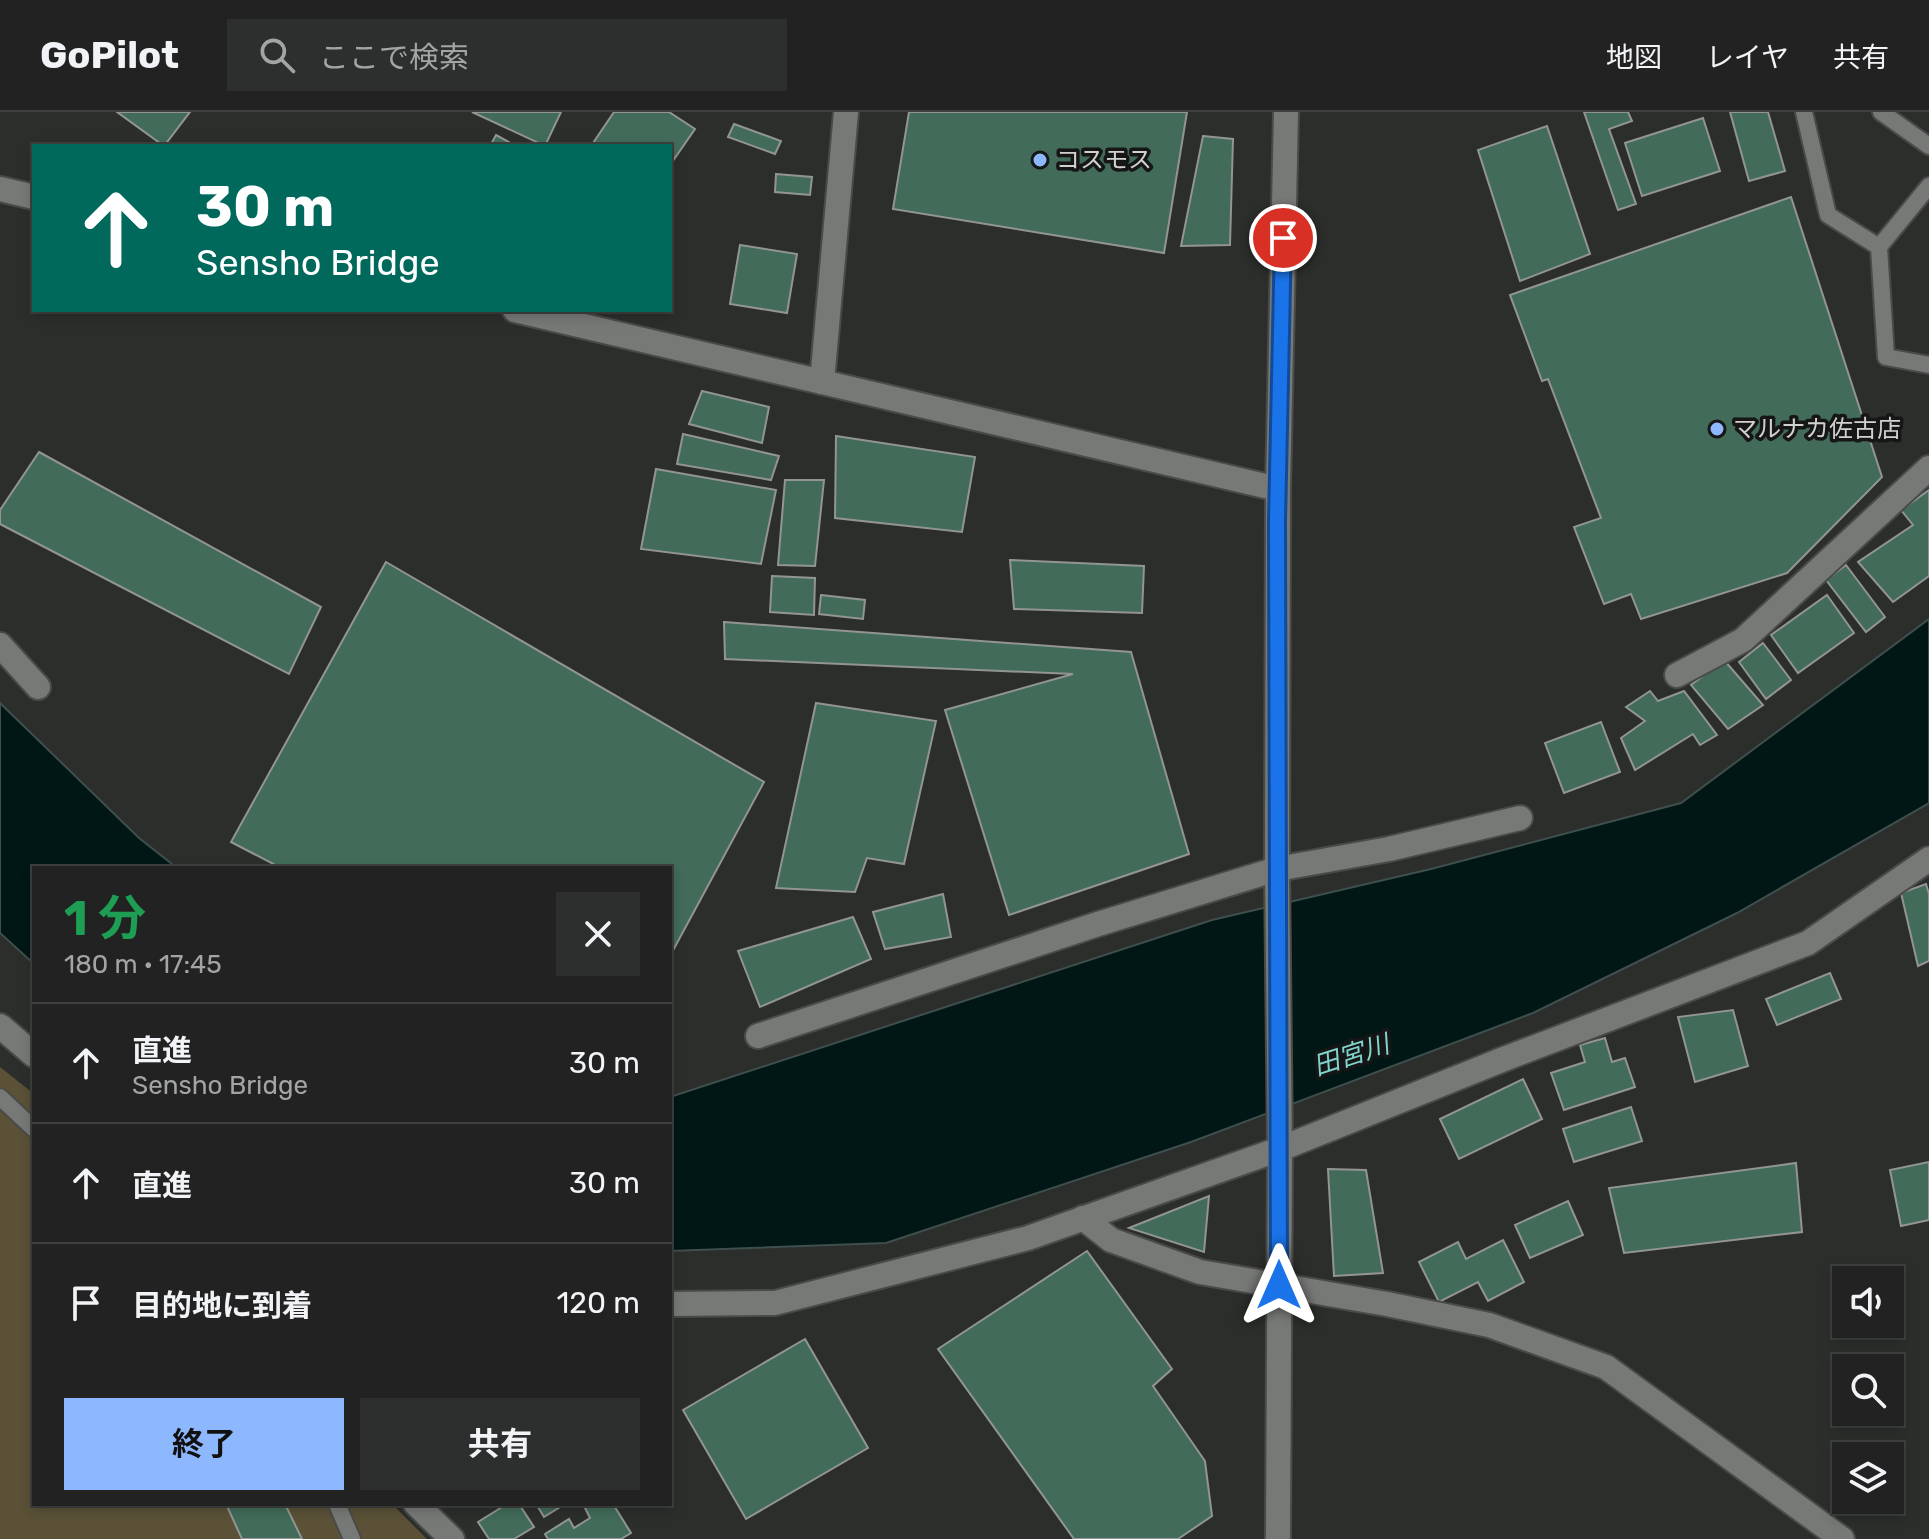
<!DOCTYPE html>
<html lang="ja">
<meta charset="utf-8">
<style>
body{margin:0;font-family:Rubik,"Noto Sans JP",sans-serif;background:#2d2f2e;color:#f1f3f6;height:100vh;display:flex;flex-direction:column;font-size:30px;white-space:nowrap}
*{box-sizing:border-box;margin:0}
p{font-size:26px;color:#a2a4a5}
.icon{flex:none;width:44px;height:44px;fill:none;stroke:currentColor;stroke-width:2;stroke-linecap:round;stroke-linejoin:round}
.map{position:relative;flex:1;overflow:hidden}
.sheet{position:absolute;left:32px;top:754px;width:640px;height:640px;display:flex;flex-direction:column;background:#212221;border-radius:0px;box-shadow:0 4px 12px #0003,0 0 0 2px #3e3f3f}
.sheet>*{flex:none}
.top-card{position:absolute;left:32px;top:32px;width:640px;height:168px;border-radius:0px;box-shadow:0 4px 12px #0003,0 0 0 2px #3e3f3f;background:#00695c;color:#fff;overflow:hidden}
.buttons{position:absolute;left:1832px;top:1154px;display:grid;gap:16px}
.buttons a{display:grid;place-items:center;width:72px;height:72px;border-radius:0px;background:#212221;box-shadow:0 4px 12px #0003,0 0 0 2px #3e3f3f;font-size:40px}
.pin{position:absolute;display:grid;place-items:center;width:68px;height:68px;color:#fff;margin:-34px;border:4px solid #fff;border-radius:50%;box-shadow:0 2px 8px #0007}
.me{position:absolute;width:88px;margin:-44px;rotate:0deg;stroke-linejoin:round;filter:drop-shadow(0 0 6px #0008)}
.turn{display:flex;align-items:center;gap:28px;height:168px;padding:0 32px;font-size:36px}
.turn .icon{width:104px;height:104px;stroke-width:2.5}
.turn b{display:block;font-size:56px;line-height:68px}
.round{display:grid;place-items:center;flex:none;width:84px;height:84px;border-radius:0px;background:#2d2f2e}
.overview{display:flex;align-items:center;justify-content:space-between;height:136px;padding:0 32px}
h1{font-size:48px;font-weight:700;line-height:60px;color:#1e9e55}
.primary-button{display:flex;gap:16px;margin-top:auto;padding:16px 32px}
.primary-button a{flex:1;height:92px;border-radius:0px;background:#8eb8fd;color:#111;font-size:32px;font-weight:700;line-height:92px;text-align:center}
.primary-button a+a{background:#2d2f2e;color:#f1f3f6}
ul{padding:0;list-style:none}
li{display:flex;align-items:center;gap:24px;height:120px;padding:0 32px;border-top:2px solid #3e3f3f}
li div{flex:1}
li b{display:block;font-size:30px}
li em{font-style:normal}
header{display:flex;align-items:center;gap:48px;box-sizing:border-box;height:112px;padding:0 40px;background:#212221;border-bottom:2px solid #3e3f3f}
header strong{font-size:38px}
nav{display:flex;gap:44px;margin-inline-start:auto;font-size:28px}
.search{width:560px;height:72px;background:#2d2f2e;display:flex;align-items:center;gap:20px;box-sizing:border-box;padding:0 28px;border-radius:0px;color:#a2a4a5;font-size:30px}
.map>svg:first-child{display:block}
.green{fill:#5a5137}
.water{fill:#001715;stroke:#3f4f4d;stroke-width:2}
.building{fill:#426b59;stroke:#929593;stroke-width:2}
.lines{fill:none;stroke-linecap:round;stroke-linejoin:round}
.service-casing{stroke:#4a4b49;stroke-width:20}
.minor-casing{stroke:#4a4b49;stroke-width:28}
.tertiary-casing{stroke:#4a4b49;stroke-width:28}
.service{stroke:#777977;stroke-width:16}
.minor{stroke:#777977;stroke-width:24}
.tertiary{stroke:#777977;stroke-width:24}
.route-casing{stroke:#114b97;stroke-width:20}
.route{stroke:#1a73e8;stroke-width:14}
.poi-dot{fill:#8eb8fd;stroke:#151615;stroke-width:3}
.labels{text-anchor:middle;stroke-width:7;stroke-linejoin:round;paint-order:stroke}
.poi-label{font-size:24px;fill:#d1d2d0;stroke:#151615;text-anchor:start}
.water-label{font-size:26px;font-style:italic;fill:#7fd5cd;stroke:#151615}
</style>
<header>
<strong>GoPilot</strong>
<div class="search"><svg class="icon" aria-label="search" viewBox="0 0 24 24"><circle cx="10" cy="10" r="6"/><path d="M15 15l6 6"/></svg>ここで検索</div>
<nav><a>地図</a><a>レイヤ</a><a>共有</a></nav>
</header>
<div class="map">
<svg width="1929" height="1427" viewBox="0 0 1929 1427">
<rect width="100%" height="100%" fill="#2c2e2c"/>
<!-- green -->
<path class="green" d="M0 955 34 982V1392H392L427 1427H0Z"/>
<!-- water -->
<g class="water">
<path d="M1929 507V691L1737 801 1533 901 1191 1030 886 1131 670 1139V985L1212 808 1431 757 1681 691Z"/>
<path d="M0 591 139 726 177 756H34V852L0 821Z"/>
</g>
<!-- building -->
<g class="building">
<path d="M117 0H190L164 34Z"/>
<path d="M472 0H561L545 34Z"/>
<path d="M614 0H669L695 17 670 53V34H591Z"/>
<path d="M909 0H1187L1164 141 893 97Z"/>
<path d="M1584 0H1628L1632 9 1609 17 1636 92 1618 98Z"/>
<path d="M1730 0H1768L1785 59 1749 69Z"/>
<path d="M1703 6 1720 59 1642 84 1625 31Z"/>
<path d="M734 12 781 29 775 42 728 25Z"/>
<path d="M1547 14 1590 142 1520 169 1478 38Z"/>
<path d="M496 23 516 34H490Z"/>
<path d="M1203 24 1233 27 1230 133 1181 134Z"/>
<path d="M776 62 812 65 810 83 775 80Z"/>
<path d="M1791 85 1882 365 1787 461 1641 507 1631 482 1604 492 1574 415 1601 406 1548 267 1542 269 1510 183Z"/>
<path d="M740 133 797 142 787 201 730 192Z"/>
<path d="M702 279 769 295 762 331 689 312Z"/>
<path d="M683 322 779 344 771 368 677 352Z"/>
<path d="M836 324 975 345 962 420 835 406Z"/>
<path d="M39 340 321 495 289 562 0 412V398Z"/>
<path d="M656 357 776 378 761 452 641 437Z"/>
<path d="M785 368H824L815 454 778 453Z"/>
<path d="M1929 378V464L1893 490 1858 450 1913 413 1901 398Z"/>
<path d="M1010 448 1144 454 1142 501 1014 497Z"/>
<path d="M386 450 764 670 670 844V756H281L231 730Z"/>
<path d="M1846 453 1885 505 1866 520 1826 468Z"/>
<path d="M772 464 815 466 814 503 770 500Z"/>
<path d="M821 483 865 488 863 507 819 502Z"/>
<path d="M1827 483 1854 521 1798 561 1771 523Z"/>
<path d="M724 510 1131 540 1189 742 1009 803 945 598 1073 562 725 547Z"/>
<path d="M1763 531 1791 568 1766 587 1739 550Z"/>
<path d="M1724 548 1763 593 1728 617 1691 573Z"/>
<path d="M1650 579 1658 589 1684 579 1717 623 1700 633 1693 622 1635 658 1621 626 1645 609 1626 595Z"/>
<path d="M816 591 936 609 904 752 867 746 855 780 776 776Z"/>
<path d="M1601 610 1620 660 1564 681 1545 631Z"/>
<path d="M1926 772 1929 782V849L1918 854 1901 781Z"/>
<path d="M943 782 951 825 885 837 873 800Z"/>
<path d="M853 805 871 847 760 895 738 839Z"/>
<path d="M1830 861 1841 887 1777 913 1766 887Z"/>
<path d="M1733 898 1748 954 1695 970 1678 905Z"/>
<path d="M1605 926 1612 950 1625 946 1635 975 1564 998 1551 961 1585 950 1580 933Z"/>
<path d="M1523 967 1542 1007 1459 1047 1440 1007Z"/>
<path d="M1631 995 1642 1029 1574 1050 1563 1017Z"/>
<path d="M1929 1050V1108L1901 1114 1890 1058Z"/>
<path d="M1796 1051 1802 1120 1624 1141 1609 1076Z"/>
<path d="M1328 1057 1366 1058 1383 1161 1334 1164Z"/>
<path d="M1209 1084 1204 1140 1129 1116Z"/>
<path d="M1568 1089 1583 1123 1530 1146 1515 1113Z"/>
<path d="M1503 1128 1524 1170 1488 1189 1478 1170 1439 1190 1419 1150 1458 1130 1466 1147Z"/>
<path d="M1087 1139 1172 1257 1153 1274 1205 1349 1212 1404 1178 1427H1074L938 1237Z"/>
<path d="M805 1227 868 1336 746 1407 683 1298Z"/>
<path d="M226 1392H285L302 1427H242Z"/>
<path d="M507 1392H519L534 1415 514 1427H489L478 1410Z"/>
<path d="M536 1392H561L562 1394 544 1405Z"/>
<path d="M613 1392 631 1421 621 1427H548L545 1422 569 1407 574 1416 590 1406 583 1392Z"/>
</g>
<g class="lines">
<!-- service casing -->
<g class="service-casing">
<g id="service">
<path d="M1804 0 1828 103 1879 135"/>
<path d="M1881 0 1929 34"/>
<path d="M1929 74 1879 135 1886 245 1929 253"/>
<path d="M0 985 34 1017"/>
<path d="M337 1392 352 1427"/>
</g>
</g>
<!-- minor casing -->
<g class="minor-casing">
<g id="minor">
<path d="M822 270 846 0"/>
<path d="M0 533 38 575"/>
<path d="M1677 563 1743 528 1929 356"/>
<path d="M758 924 1098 812 1277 757 1389 737 1520 706"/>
<path d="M1083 1106 1111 1128 1200 1160 1387 1192 1489 1213 1606 1255 1842 1427"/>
<path d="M670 1192 775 1191 1028 1126 1280 1037 1504 947 1808 831 1929 747"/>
<path d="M416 1392 452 1427"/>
</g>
</g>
<!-- tertiary casing -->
<g class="tertiary-casing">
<g id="tertiary">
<path d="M0 77 34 85"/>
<path d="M515 198 1278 377"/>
<path d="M0 914 34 943"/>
<path d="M1278 1427 1280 1037 1277 757 1278 377 1286 0"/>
</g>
</g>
<!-- service -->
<use href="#service" class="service"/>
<!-- minor -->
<use href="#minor" class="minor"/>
<!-- tertiary -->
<use href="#tertiary" class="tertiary"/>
</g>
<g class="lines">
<!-- route casing -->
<g class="route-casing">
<path id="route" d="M1279 1173 1277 409 1283 126"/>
</g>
<!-- route -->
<use href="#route" class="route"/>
</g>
<!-- markers -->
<g class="poi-dot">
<circle cx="1040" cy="48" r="8"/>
<circle cx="1717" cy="317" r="8"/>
</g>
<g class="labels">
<!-- poi labels -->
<g class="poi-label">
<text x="1056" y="56">コスモス</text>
<text x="1733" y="325">マルナカ佐古店</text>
</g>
<!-- water labels -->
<g class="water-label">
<text transform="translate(1351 943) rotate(-18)" y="9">田宮川</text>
</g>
</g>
</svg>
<div class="buttons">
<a><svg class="icon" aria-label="sound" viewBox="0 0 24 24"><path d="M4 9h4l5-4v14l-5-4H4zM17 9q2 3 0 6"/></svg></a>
<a><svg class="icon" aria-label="search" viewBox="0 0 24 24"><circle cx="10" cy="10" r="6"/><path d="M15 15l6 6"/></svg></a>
<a><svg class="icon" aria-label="layers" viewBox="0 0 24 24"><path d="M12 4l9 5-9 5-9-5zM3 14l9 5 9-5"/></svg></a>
</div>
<div class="pin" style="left:1283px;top:126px;background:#d93025"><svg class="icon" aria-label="arrive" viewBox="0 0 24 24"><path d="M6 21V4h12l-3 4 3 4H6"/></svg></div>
<svg class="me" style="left:1279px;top:1173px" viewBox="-20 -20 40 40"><path d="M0-17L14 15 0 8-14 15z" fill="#1a73e8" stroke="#fff" stroke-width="4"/></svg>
<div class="top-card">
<div class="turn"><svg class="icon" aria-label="ahead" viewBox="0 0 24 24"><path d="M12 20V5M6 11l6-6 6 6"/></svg><div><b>30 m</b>Sensho Bridge</div></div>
</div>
<section class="sheet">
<div class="overview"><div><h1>1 分</h1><p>180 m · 17:45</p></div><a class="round"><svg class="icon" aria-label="close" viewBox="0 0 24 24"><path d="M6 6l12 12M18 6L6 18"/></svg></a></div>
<ul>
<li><svg class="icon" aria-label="ahead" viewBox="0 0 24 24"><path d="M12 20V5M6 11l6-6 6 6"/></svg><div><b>直進</b><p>Sensho Bridge</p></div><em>30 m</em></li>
<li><svg class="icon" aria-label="ahead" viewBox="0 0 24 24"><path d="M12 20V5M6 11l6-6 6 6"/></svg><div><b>直進</b></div><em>30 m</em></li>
<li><svg class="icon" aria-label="arrive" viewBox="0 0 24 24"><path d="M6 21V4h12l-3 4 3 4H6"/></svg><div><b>目的地に到着</b></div><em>120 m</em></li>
</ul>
<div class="primary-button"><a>終了</a><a>共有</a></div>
</section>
</div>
